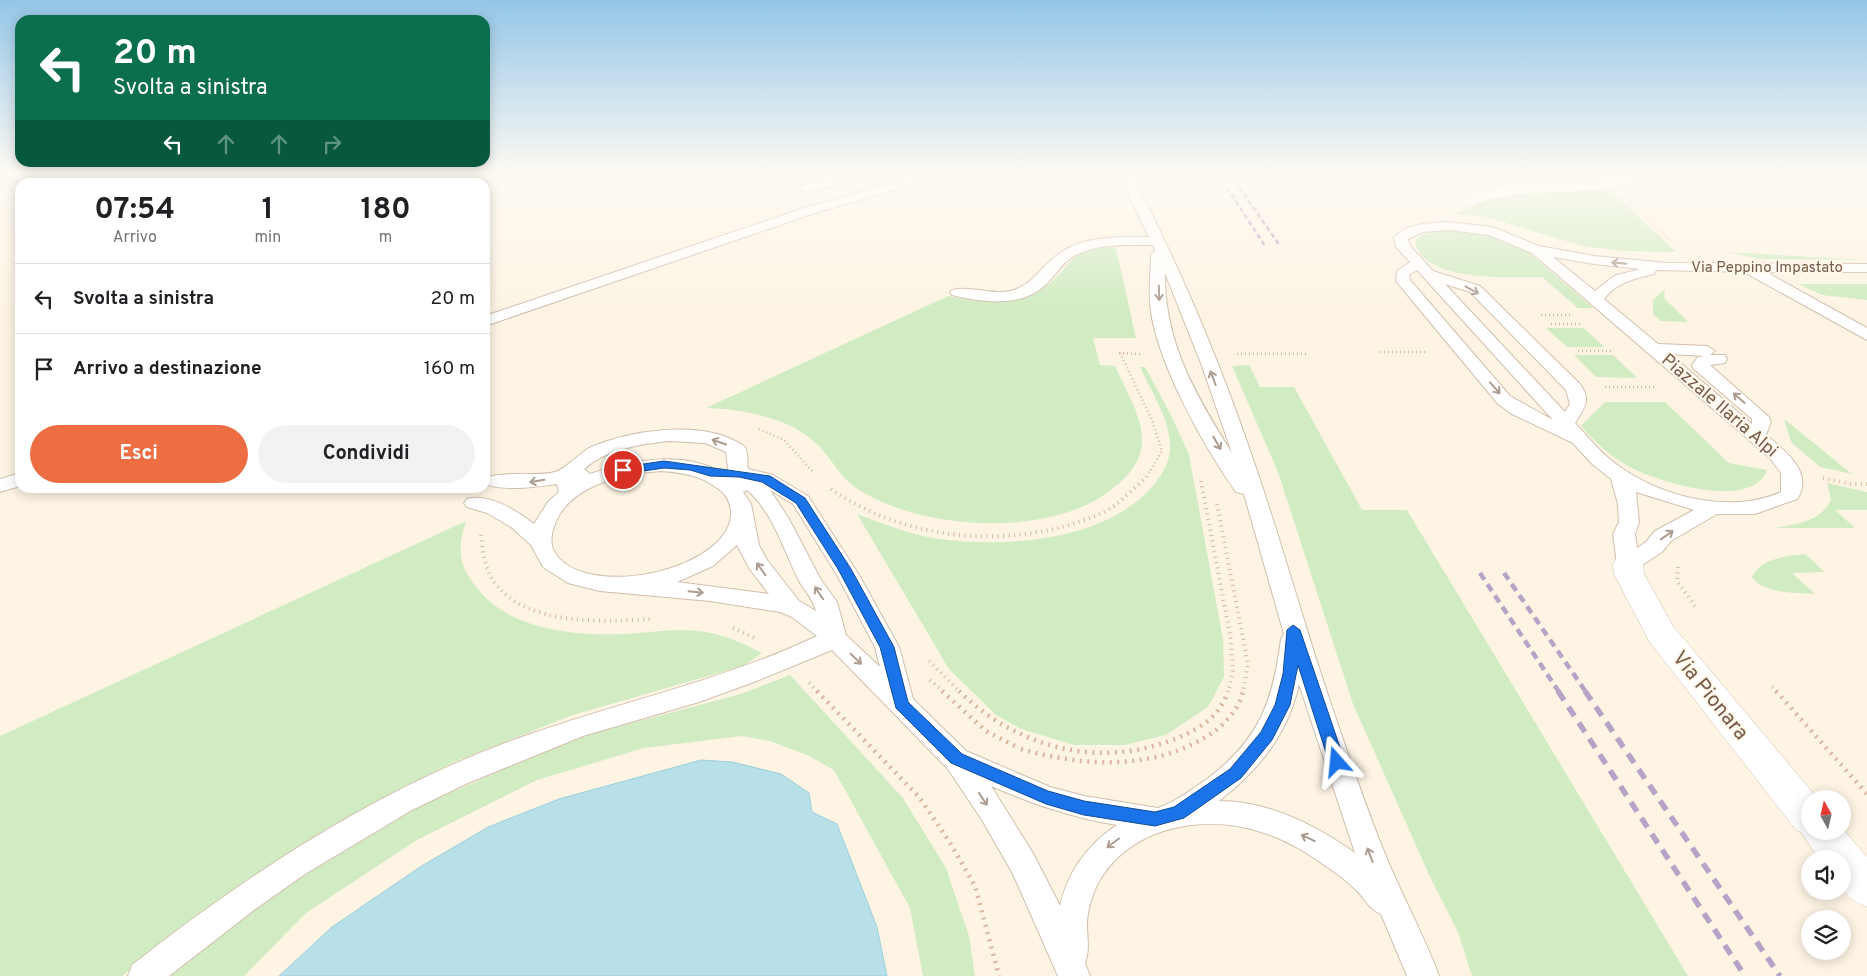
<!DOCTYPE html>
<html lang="it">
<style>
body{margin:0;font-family:Overpass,sans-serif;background:#f2f2f2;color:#202124;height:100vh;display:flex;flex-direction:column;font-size:19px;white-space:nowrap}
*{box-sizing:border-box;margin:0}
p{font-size:16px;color:#757577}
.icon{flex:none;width:28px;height:28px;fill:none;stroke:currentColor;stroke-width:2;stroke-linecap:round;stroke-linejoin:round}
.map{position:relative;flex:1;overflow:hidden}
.side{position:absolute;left:15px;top:178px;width:475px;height:315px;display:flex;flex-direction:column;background:#fff;border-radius:15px;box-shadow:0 2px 12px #0003}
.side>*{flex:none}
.top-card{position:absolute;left:15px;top:15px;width:475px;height:152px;border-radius:15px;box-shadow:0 2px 12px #0003;background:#0b6e4f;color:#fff;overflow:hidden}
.needle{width:32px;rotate:352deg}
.controls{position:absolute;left:1801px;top:790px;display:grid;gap:10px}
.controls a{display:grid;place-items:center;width:50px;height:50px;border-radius:50%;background:#fff;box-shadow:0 2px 12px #0003;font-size:25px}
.pin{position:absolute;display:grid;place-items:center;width:42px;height:42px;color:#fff;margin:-21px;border:2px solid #fff;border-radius:50%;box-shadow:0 1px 5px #0007}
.me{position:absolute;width:55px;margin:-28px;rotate:342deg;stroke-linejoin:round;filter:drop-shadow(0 0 4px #0008)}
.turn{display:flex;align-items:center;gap:18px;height:105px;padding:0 15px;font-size:22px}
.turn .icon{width:65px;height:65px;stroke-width:2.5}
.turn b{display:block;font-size:35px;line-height:42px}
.lanes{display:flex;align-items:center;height:48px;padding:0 15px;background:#0003;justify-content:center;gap:25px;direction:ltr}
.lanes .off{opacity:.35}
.eta{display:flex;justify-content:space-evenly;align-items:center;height:85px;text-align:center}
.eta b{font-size:30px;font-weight:700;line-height:35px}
.primary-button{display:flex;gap:10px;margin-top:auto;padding:10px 15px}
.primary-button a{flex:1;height:58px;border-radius:30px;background:#ed6e43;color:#fff;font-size:20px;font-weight:700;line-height:58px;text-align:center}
.primary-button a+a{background:#f2f2f2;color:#202124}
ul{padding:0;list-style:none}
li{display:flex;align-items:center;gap:15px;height:70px;padding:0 15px;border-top:1px solid #e0e0e0}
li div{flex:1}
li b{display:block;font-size:19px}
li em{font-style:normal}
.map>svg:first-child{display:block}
.green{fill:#d1ecc2}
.water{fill:#b7e0e8;stroke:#9dcfda}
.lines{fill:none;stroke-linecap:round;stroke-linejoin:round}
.lane-casing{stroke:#d1beac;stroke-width:2}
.street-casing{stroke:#d1beac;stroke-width:1}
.path-far3{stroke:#d9b69d;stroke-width:2;stroke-dasharray:0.5 2.5;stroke-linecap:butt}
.path-far2{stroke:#d9b69d;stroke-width:2.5;stroke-dasharray:1 3;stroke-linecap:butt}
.path-far1{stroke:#d9b69d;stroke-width:4;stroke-dasharray:1 4.5;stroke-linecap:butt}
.path{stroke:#d9b69d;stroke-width:4.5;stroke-dasharray:2 5.5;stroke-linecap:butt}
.lane{fill:#fff;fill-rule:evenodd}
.street{fill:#fff;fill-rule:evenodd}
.rail-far2{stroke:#b7a2c8;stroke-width:2.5;stroke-dasharray:5 3;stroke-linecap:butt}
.rail-far1{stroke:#b7a2c8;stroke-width:4.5;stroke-dasharray:8 5.5;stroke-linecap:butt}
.rail{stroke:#b7a2c8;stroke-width:5.5;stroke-dasharray:11 8;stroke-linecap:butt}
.oneway{stroke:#ad9c91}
.route{fill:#1a73e8;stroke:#114b97}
.labels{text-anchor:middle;stroke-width:4;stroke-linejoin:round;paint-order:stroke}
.far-street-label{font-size:15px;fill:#775a48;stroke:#fff8eb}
.street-label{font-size:18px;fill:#775a48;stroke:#fff8eb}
.near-street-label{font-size:21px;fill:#775a48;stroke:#fff8eb}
</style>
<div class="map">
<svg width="1867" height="976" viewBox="0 0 1867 976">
<rect width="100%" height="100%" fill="#fdf4e4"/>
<!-- green -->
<g class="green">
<path d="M1606 187 1676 252 1624 251 1583 246 1487 217 1454 214 1506 192Z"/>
<path d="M1459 230 1486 234 1527 251 1593 308H1578L1542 277C1510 277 1422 283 1415 241 1427 229 1443 231 1459 230Z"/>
<path d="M1101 247 1116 248 1136 338H1093L1100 365 1115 366C1139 418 1165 452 1107 493 1045 537 924 530 861 491 842 480 835 464 821 448 794 418 743 409 706 408L948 296C978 301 1019 304 1046 286 1070 270 1066 252 1101 247Z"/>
<path d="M1728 252 1867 260 1759 259Z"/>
<path d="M1798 284H1867V300L1822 295Z"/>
<path d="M1665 289 1664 298 1688 322 1661 321 1653 314V300Z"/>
<path d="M1546 328H1584L1604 347H1567Z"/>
<path d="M1574 355H1613L1637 378 1596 377Z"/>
<path d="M1249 365 1260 387H1294L1362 510H1407L1688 976H1472L1458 932 1430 877 1353 704 1278 472 1232 366Z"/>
<path d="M1140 367H1145L1172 417 1189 455 1223 639 1224 677 1208 707 1166 735 1125 745H1074L1021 729 996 715 949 669 857 514C881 523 906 533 933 538 997 548 1092 543 1143 496 1157 483 1171 465 1170 444 1169 418 1151 391 1140 367Z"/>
<path d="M1605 402H1665L1729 463 1767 470C1752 512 1655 481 1628 466 1610 456 1595 442 1581 426Z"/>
<path d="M1784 419 1852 474 1820 467 1791 442Z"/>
<path d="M1827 483 1867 492V510H1835L1855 528H1775C1796 524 1820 522 1831 500Z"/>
<path d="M466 521C457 549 458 565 477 588 509 630 576 636 625 634 649 633 673 628 697 631 721 633 741 642 762 653L743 666 573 715 454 762 330 827 269 866 206 910 122 976H0V736Z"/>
<path d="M1805 554 1825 572 1792 573 1815 594C1795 592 1765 595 1752 577 1761 558 1786 556 1805 554Z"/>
<path d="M790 675 903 798 946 868 969 936 975 976H923L910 908 834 770 807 755 770 741 742 736 644 748 537 780 417 840 306 913 244 976H165L196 950 295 880 412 810 536 755 594 733 741 694Z"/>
</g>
<!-- water -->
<path class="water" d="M701 760 732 762 781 774 809 793 812 812 837 824 877 927 887 976H279L332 927 420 867 488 827 559 799Z"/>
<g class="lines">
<!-- lane casing -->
<g class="lane-casing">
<g id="lane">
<path d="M835 174H849L830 187 805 193 799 189 801 186 822 181Z"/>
<path d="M925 174H943L941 176 812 214 485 326V316L804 208Z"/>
<path d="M1119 174H1131C1181 268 1222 367 1256 468 1283 547 1305 628 1332 707 1350 760 1368 814 1390 866 1406 903 1425 938 1439 976H1407L1381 914C1370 910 1365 899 1357 891 1348 882 1338 874 1327 867 1308 853 1287 840 1264 833 1209 814 1138 824 1103 875 1094 888 1087 909 1087 925 1087 937 1090 951 1085 963L1090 976H1058L1013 874 982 820 948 769 832 650 754 682 699 702 583 736 468 783 412 810 305 874 254 910 169 976H128L132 965C247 875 371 793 508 742 610 704 718 683 817 636L792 617 780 612 710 601 600 591 568 583 543 567 531 545 511 527 487 513 467 507 464 503 467 499C490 493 517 511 534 524L548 502 559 492 557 484C535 487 510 491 487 485L485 482 487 477C509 471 533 477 555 472 564 470 579 454 589 448 627 431 697 420 735 441 739 443 745 445 746 450 748 455 747 463 748 469L773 475 808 496 859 575 899 647 913 699 966 751 1050 787 1084 796 1158 808C1175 802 1191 790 1207 779 1259 740 1273 702 1281 639L1284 634 1244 494 1236 492C1204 447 1159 366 1151 312 1148 293 1151 273 1151 254L1155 251 1153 245C1126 245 1098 243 1074 256 1061 263 1055 277 1044 286 1020 308 981 302 952 295L950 292C955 284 990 293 1001 292 1031 291 1038 268 1060 253 1085 235 1120 237 1149 237ZM1165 273 1202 366 1232 453C1196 396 1164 342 1165 273ZM670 441 705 443 726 452 729 477C689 449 633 459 590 474L584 469C607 449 640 444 670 441ZM662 471C685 473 703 476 721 491 728 497 730 503 731 511 734 569 587 602 555 553 550 545 551 535 554 527 567 485 624 473 662 471ZM747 490C773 512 784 551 799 581 805 591 813 599 816 611L799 601 767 560 759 545 751 504 743 492ZM770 490 793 504 837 575 875 647 880 667 846 635 837 602 821 580 789 519ZM737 545 749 568 769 594 677 582 713 566ZM1299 684 1355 853C1316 825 1268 801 1219 801 1259 770 1288 734 1299 684ZM991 786C1033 804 1072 818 1117 825 1088 844 1068 871 1060 906L1034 855Z"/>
<path d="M1448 222 1492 227 1539 246 1594 256 1667 263 1867 264V272H1766L1867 328V340L1744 272 1656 270 1654 274C1634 279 1617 282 1604 299L1658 344 1707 346 1715 351 1710 355H1725L1727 359 1725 363 1710 365 1769 417 1771 422 1766 435C1784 450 1815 473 1797 499L1755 514H1717L1671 541 1662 552 1636 569 1628 571 1620 569 1617 564 1613 534 1619 522 1618 504 1611 479 1591 463 1573 443 1512 414 1498 404 1396 281 1397 271 1410 262 1396 247 1394 238C1406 223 1431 223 1448 222ZM1448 230 1489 235 1532 253 1770 458 1781 473V492C1732 514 1666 498 1623 469 1604 457 1590 439 1575 423 1584 408 1592 401 1580 384L1480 286 1433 271 1410 246 1408 239 1423 232ZM1553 257 1594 264 1640 269 1614 276 1595 291ZM1417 270 1553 420 1510 396 1410 280 1409 275ZM1445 284 1470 292 1566 390 1570 404 1565 412ZM1670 354 1705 356 1698 357 1692 365 1694 369 1752 419V424ZM1636 492 1694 510 1655 531 1646 542 1637 548 1635 534 1639 522Z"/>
<path d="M20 473V486L0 492V479Z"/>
</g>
</g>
<!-- street casing -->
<g class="street-casing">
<g id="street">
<path d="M1628 174H1652L1650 177 1604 190 1519 194 1492 199 1471 206 1465 205 1462 201C1476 181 1562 183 1587 182 1601 181 1614 178 1628 174Z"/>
<path d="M1628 554 1639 557 1643 564 1644 574 1673 626 1818 799H1810V831H1842V828L1867 857V907C1839 896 1842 885 1842 859H1819L1801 832 1796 830 1649 641 1614 574 1613 564 1617 557Z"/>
</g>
</g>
<!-- path-far3 -->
<g class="path-far3">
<path d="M1076 180H1100"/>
<path d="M1631 205 1671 241"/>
</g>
<!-- path-far2 -->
<g class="path-far2">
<path d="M1541 315H1570"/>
<path d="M1551 324H1582"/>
<path d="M1578 351H1612"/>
<path d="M1380 352H1427"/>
<path d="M1140 354 1120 353 1152 420 1162 451 1149 473"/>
<path d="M1237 354H1307"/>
<path d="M1605 387H1654"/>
<path d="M759 429 784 440 814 473"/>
</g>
<!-- path-far1 -->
<g class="path-far1">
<path d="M1823 478 1851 484H1867"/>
<path d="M1201 481 1231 640 1233 671 1228 692"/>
<path d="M831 489C908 543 1019 551 1104 512 1119 505 1133 488 1146 478L1149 472"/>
<path d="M1217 504 1248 664 1243 692"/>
<path d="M481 535C482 551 485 569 495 583 526 626 604 622 651 619"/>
<path d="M1678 567 1677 581 1695 606"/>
<path d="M733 628 757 639"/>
<path d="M929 661 960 692"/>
<path d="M930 680 944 692"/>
<path d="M809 683 818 692"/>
<path d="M1772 687 1777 692"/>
</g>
<!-- path -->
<g class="path">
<path d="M817 691 919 797 949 841 975 886 999 976"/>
<path d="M942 691 986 731 1015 746"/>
<path d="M959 691C1017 748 1100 770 1177 738 1200 729 1220 716 1228 691"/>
<path d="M1776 691 1867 794"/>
<path d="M1021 749C1083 767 1156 771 1212 733 1225 724 1240 708 1243 691"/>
</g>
<!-- lane -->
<use href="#lane" class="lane"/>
<!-- street -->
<use href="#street" class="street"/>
<!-- rail-far2 -->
<g class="rail-far2">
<path d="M1218 174 1265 246"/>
<path d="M1230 174 1280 246"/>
</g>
<!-- rail-far1 -->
<g class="rail-far1">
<path d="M1480 573 1559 692"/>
<path d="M1504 573 1586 692"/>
</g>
<!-- rail -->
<g class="rail">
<path d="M1558 691 1745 976"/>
<path d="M1585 691 1780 976"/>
</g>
</g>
<!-- one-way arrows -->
<defs><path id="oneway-shaft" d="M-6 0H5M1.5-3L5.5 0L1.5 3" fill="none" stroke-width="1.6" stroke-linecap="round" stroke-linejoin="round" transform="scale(1.25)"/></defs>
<g class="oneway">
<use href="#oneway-shaft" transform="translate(1619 263) rotate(-175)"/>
<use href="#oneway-shaft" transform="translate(1472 290) rotate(29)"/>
<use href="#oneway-shaft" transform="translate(1159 293) rotate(89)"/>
<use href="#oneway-shaft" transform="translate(1213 378) rotate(-111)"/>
<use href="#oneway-shaft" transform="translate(1495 388) rotate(49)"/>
<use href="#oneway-shaft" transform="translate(1739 398) rotate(-139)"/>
<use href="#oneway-shaft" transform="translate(719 442) rotate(-161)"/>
<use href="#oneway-shaft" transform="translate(1217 443) rotate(60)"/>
<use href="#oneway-shaft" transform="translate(537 481) rotate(171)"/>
<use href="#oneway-shaft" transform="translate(1667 535) rotate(-36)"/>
<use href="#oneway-shaft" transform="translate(761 569) rotate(-126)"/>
<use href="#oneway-shaft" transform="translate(696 592) rotate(6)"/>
<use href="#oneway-shaft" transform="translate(819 593) rotate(-124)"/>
<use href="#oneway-shaft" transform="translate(856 659) rotate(44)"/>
<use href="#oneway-shaft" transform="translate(983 799) rotate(56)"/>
<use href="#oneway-shaft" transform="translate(1308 838) rotate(-155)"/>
<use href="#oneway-shaft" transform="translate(1113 843) rotate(143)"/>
<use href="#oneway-shaft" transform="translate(1370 855) rotate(-111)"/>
</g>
<!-- sky -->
<linearGradient id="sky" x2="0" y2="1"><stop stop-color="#94c6e8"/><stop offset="0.56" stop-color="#fefaf3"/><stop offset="1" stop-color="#fefaf3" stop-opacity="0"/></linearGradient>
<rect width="1867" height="310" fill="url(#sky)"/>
<!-- route -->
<path class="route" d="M664 461 770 476 805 498 851 569 894 647 908 702 962 754 1048 791 1084 801 1155 812 1174 807 1230 769 1261 732 1275 705 1283 674 1287 630 1293 625 1300 630 1345 762 1343 767 1337 769 1332 767 1329 762 1298 665 1290 705 1272 740 1241 778 1184 818 1155 826 1084 815 1046 804 951 763 896 708 880 647 838 569 796 503 762 482 739 477 710 476 690 470 664 468 623 474 617 470 623 467Z"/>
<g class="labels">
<!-- far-street labels -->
<g class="far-street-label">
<text x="1767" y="272">Via Peppino Impastato</text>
</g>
<!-- street labels -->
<g class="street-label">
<text transform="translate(1720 405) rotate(41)" y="6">Piazzale Ilaria Alpi</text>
</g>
<!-- near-street labels -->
<g class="near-street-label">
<text transform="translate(1711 695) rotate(51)" y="7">Via Pionara</text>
</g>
</g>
</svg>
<div class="controls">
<a><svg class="needle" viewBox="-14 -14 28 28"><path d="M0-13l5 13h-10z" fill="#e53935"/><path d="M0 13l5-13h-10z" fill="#757577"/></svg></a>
<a><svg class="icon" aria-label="sound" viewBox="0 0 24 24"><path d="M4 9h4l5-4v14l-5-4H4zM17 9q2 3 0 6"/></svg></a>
<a><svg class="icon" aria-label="layers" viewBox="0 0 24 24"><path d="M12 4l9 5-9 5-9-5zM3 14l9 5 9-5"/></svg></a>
</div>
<div class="pin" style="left:623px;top:470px;background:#d93025"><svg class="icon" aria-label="arrive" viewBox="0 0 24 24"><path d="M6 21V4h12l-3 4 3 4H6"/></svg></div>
<svg class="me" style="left:1337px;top:762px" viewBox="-20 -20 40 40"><path d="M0-17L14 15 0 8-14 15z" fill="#1a73e8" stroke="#fff" stroke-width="4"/></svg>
<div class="top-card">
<div class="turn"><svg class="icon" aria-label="left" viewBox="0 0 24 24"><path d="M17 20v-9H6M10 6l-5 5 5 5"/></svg><div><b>20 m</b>Svolta a sinistra</div></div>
<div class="lanes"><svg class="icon" aria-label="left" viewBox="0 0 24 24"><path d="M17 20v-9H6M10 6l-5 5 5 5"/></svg><svg class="icon off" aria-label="ahead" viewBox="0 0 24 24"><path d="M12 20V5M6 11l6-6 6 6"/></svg><svg class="icon off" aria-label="ahead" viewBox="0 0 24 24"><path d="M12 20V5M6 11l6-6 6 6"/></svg><svg class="icon off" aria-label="right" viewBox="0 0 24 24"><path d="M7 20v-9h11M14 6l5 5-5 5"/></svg></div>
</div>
<section class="side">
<div class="eta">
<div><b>07:54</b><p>Arrivo</p></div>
<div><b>1</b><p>min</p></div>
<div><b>180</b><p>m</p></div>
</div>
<ul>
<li><svg class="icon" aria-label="left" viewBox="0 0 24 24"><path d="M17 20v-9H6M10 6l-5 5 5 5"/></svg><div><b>Svolta a sinistra</b></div><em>20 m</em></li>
<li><svg class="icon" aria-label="arrive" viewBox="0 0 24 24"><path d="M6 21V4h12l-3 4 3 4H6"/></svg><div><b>Arrivo a destinazione</b></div><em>160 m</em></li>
</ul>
<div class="primary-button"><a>Esci</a><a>Condividi</a></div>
</section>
</div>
